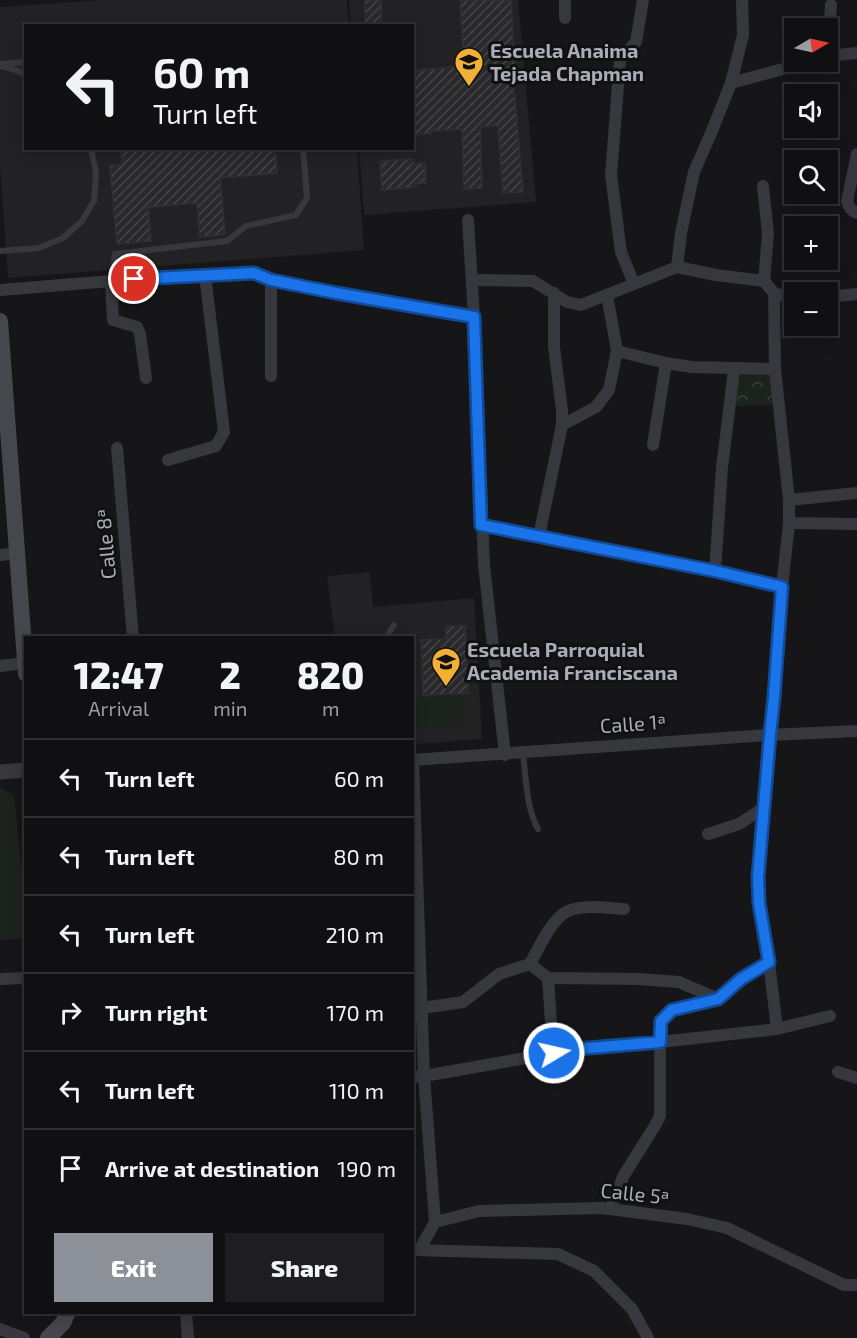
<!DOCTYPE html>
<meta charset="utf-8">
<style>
body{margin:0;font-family:"Exo 2",sans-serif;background:#1e1e20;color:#f1f3f6;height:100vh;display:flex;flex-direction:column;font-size:22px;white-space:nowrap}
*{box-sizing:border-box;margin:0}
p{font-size:20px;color:#9c9d9f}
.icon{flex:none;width:33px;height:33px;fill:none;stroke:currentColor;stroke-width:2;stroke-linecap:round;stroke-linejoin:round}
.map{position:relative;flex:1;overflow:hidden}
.side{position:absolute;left:24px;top:636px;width:390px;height:678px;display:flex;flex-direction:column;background:#101012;border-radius:0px;box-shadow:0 3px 15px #0003,0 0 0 2px #303032}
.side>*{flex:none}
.guide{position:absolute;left:24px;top:24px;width:390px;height:126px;border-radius:0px;box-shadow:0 3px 15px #0003,0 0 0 2px #303032;background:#101012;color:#f1f3f6;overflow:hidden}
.needle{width:39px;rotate:81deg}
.fabs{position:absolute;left:784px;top:18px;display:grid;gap:12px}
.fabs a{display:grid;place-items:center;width:54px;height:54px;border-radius:0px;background:#101012;box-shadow:0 3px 15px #0003,0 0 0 2px #303032;font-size:30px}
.pin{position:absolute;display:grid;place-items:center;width:51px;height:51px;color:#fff;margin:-26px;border:3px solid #fff;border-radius:50%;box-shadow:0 2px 6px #0007}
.me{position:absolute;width:66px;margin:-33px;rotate:81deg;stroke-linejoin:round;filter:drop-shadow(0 0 4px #0008)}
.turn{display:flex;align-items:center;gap:21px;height:126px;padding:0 30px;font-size:27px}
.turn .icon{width:78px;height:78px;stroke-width:2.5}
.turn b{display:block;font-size:42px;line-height:51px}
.eta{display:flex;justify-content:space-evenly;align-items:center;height:102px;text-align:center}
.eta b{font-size:36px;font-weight:800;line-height:42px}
.cta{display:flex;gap:12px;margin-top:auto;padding:12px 30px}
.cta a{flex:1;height:69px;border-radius:0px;background:#8c9099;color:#fff;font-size:24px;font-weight:800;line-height:69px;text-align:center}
.cta a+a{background:#1e1e20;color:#f1f3f6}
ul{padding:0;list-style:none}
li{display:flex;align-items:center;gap:18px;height:78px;padding:0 30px;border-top:2px solid #303032}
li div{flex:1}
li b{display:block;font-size:22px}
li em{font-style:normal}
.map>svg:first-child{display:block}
.built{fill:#222225}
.grass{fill:#1c231d}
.park{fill:url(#park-crowns)}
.building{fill:url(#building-hatch);stroke:#303034;stroke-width:1.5}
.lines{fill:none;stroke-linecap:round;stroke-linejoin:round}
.service{stroke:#37383d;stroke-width:6}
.minor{stroke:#37383d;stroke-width:12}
.tertiary{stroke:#37383d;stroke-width:15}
.secondary{stroke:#45474d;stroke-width:16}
.route-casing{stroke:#114b97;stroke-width:15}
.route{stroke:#1a73e8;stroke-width:10}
.labels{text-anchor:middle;stroke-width:6;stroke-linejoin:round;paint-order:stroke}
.poi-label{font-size:20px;font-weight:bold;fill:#a8adb8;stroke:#111113;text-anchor:start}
.street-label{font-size:20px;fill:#a8adb8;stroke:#111113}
</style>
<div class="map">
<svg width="857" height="1338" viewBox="0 0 857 1338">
<defs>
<pattern id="park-crowns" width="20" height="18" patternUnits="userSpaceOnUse" patternTransform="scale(1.5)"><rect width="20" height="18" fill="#1c231d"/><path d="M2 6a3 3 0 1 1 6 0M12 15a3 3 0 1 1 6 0" fill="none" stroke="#3a403c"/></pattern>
<pattern id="building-hatch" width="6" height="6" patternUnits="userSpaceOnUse" patternTransform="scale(1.5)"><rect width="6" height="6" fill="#29292c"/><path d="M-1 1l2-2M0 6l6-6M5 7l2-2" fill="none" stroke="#454548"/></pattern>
</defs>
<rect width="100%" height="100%" fill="#161618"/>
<!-- built -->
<g class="built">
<path d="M102 0H347L349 25 26 26V148L357 149 364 250 8 278 0 167V7Z"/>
<path d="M349 0H518L536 202 364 215 359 149 412 148V26L351 25Z"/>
<path d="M370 572 373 607 474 598 482 739 413 744 412 638 335 637 327 576Z"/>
</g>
<!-- grass -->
<g class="grass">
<path d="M463 696 464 725 413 727V698Z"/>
<path d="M0 787 14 795 25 904V938L0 940Z"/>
</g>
<!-- park -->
<path class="park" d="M738 372H772L775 405 734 406Z"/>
<!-- building -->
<g class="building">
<path d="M365 0H381L382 26H365Z"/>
<path d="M460 0H511L515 76H513L523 192 503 193 498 125 480 127 482 188 464 189 462 129 431 131V133L415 135 412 105V71L464 66Z"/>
<path d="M121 148H275L277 173 220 178 225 234 200 237 197 203 148 207 151 241 117 244 110 166 122 165Z"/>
<path d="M413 159V164L425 163 426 183 414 184V187L382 190 380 161Z"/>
<path d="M446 626H465L468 693 423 695 421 640 446 639Z"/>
</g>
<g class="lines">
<!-- service -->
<g class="service">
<path d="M1 64 26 62"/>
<path d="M0 66 16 70 26 75"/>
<path d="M0 251 39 248 63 238 82 221 94 201 96 173 91 148"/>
<path d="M111 281 115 254 227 241 246 226 296 215 307 198 303 148"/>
<path d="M386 638 394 625"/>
<path d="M523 753C526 778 526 807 538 829"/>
</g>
<!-- minor -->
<g class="minor">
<path d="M565 0V18"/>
<path d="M828 45 831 5"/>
<path d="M828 56 857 53"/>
<path d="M731 83 809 62"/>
<path d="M857 154 847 201C849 208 851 210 857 213"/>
<path d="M763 186 768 234 764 281"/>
<path d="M468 220 474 317 484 565 505 755"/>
<path d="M677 267 681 233 694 172 712 131 731 83 743 35 742 0"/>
<path d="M271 280V376"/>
<path d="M472 280 533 281 567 302 581 305 677 267 716 275 764 281 774 293"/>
<path d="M111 281 113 320 137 327 140 334 146 378"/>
<path d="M634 284 621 252 611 175 620 60 636 42 643 0"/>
<path d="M0 290 111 281 254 273 271 280 358 298 474 317"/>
<path d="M828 297 857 294"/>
<path d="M795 299 774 293 775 369 789 500V523L782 587 774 697 769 735 758 877 759 903 769 962 741 979 718 999 672 1010 661 1021 660 1042 777 1029 830 1016"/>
<path d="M617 351 666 363 692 367 775 369"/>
<path d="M562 425 596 407 609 390 617 351 607 295"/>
<path d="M653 445 666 363"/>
<path d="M117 448 133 638"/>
<path d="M168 460 216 446 224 432 205 275"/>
<path d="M789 500 857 493"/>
<path d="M789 523 857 524"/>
<path d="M481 525 715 571 782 587"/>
<path d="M539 536 562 425V410L554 347V293"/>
<path d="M0 555 17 553"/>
<path d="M715 571 722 468 734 369"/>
<path d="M0 666 24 663"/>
<path d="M412 760 769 735 857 731"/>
<path d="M413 760 424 1076 435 1222"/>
<path d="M708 834 739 824 765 807"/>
<path d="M769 962 777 1029"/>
<path d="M530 964 548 978 638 979 679 982 718 999"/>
<path d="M548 978 553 1053"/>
<path d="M0 979 26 978"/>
<path d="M422 1008 463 1002 499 974 530 964C538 949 552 918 568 911 585 904 607 908 624 909"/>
<path d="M838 1072 857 1078"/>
<path d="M412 1077 424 1076 577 1049 660 1042V1116L656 1124 624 1175 610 1209"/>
<path d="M420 1249 435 1222 479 1211 602 1208 687 1219 727 1228 844 1285H857"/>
<path d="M414 1250 558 1254 594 1271 632 1309 648 1338"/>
<path d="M186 1312 188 1338"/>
<path d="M0 1329 24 1338"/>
</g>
<!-- tertiary -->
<path class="tertiary" d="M0 772 26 770"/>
<!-- secondary -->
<g class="secondary">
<path d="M0 321 26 674"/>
<path d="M48 1338 63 1323 68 1312"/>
</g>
</g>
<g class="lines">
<!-- route casing -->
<g class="route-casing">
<path id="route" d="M134 279 254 273 271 280 336 293 474 317 481 525 715 571 782 587 774 697 770 735 758 877 759 903 769 962 741 979 718 999 672 1010 661 1021 660 1042 577 1049 554 1053"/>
</g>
<!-- route -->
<use href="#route" class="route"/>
</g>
<!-- icons -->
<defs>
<g id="school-pin" transform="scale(1.5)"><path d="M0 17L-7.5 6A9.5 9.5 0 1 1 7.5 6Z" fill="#f2b134" stroke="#111113"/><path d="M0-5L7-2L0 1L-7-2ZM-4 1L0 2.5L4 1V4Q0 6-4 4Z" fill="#111"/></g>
</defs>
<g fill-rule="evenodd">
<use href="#school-pin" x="469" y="62"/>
<use href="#school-pin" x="446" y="662"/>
</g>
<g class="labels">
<!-- poi labels -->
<g class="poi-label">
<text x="490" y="58">Escuela Anaima<tspan x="490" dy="23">Tejada Chapman</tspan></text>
<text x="467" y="657">Escuela Parroquial<tspan x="467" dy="23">Academia Franciscana</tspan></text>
</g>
<!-- street labels -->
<g class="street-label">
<text transform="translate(106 544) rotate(-95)" y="7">Calle 8ª</text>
<text transform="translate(633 724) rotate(-4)" y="7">Calle 1ª</text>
<text transform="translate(635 1194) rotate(6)" y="7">Calle 5ª</text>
</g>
</g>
</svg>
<div class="fabs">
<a><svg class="needle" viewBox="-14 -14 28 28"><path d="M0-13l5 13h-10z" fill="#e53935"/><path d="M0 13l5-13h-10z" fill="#9c9d9f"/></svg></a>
<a><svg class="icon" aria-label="sound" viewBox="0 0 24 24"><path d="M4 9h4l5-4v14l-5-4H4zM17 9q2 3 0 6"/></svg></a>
<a><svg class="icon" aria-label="search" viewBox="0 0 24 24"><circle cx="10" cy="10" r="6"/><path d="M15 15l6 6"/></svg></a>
<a>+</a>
<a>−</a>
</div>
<div class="pin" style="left:134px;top:279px;background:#d93025"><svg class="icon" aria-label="arrive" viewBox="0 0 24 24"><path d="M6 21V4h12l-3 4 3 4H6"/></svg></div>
<svg class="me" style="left:554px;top:1053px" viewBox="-20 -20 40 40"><circle r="17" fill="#1a73e8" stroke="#fff" stroke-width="3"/><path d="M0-11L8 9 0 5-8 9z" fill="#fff"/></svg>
<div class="guide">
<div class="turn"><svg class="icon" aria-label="left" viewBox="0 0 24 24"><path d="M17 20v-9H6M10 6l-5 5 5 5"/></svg><div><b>60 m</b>Turn left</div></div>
</div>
<section class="side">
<div class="eta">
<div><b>12:47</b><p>Arrival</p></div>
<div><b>2</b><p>min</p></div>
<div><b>820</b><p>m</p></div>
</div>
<ul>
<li><svg class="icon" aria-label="left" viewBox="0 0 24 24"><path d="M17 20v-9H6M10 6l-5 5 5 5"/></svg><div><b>Turn left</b></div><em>60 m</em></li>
<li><svg class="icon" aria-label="left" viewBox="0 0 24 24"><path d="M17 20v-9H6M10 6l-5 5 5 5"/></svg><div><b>Turn left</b></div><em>80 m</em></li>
<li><svg class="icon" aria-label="left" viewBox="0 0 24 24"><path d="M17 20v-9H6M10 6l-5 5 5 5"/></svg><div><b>Turn left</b></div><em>210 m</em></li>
<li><svg class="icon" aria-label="right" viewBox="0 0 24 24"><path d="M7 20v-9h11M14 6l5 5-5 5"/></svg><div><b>Turn right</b></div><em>170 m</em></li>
<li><svg class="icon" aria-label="left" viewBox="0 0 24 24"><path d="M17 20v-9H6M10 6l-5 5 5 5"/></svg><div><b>Turn left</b></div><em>110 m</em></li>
<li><svg class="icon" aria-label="arrive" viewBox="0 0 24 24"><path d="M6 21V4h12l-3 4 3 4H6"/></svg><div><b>Arrive at destination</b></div><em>190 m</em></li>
</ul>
<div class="cta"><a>Exit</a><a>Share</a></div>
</section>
</div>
